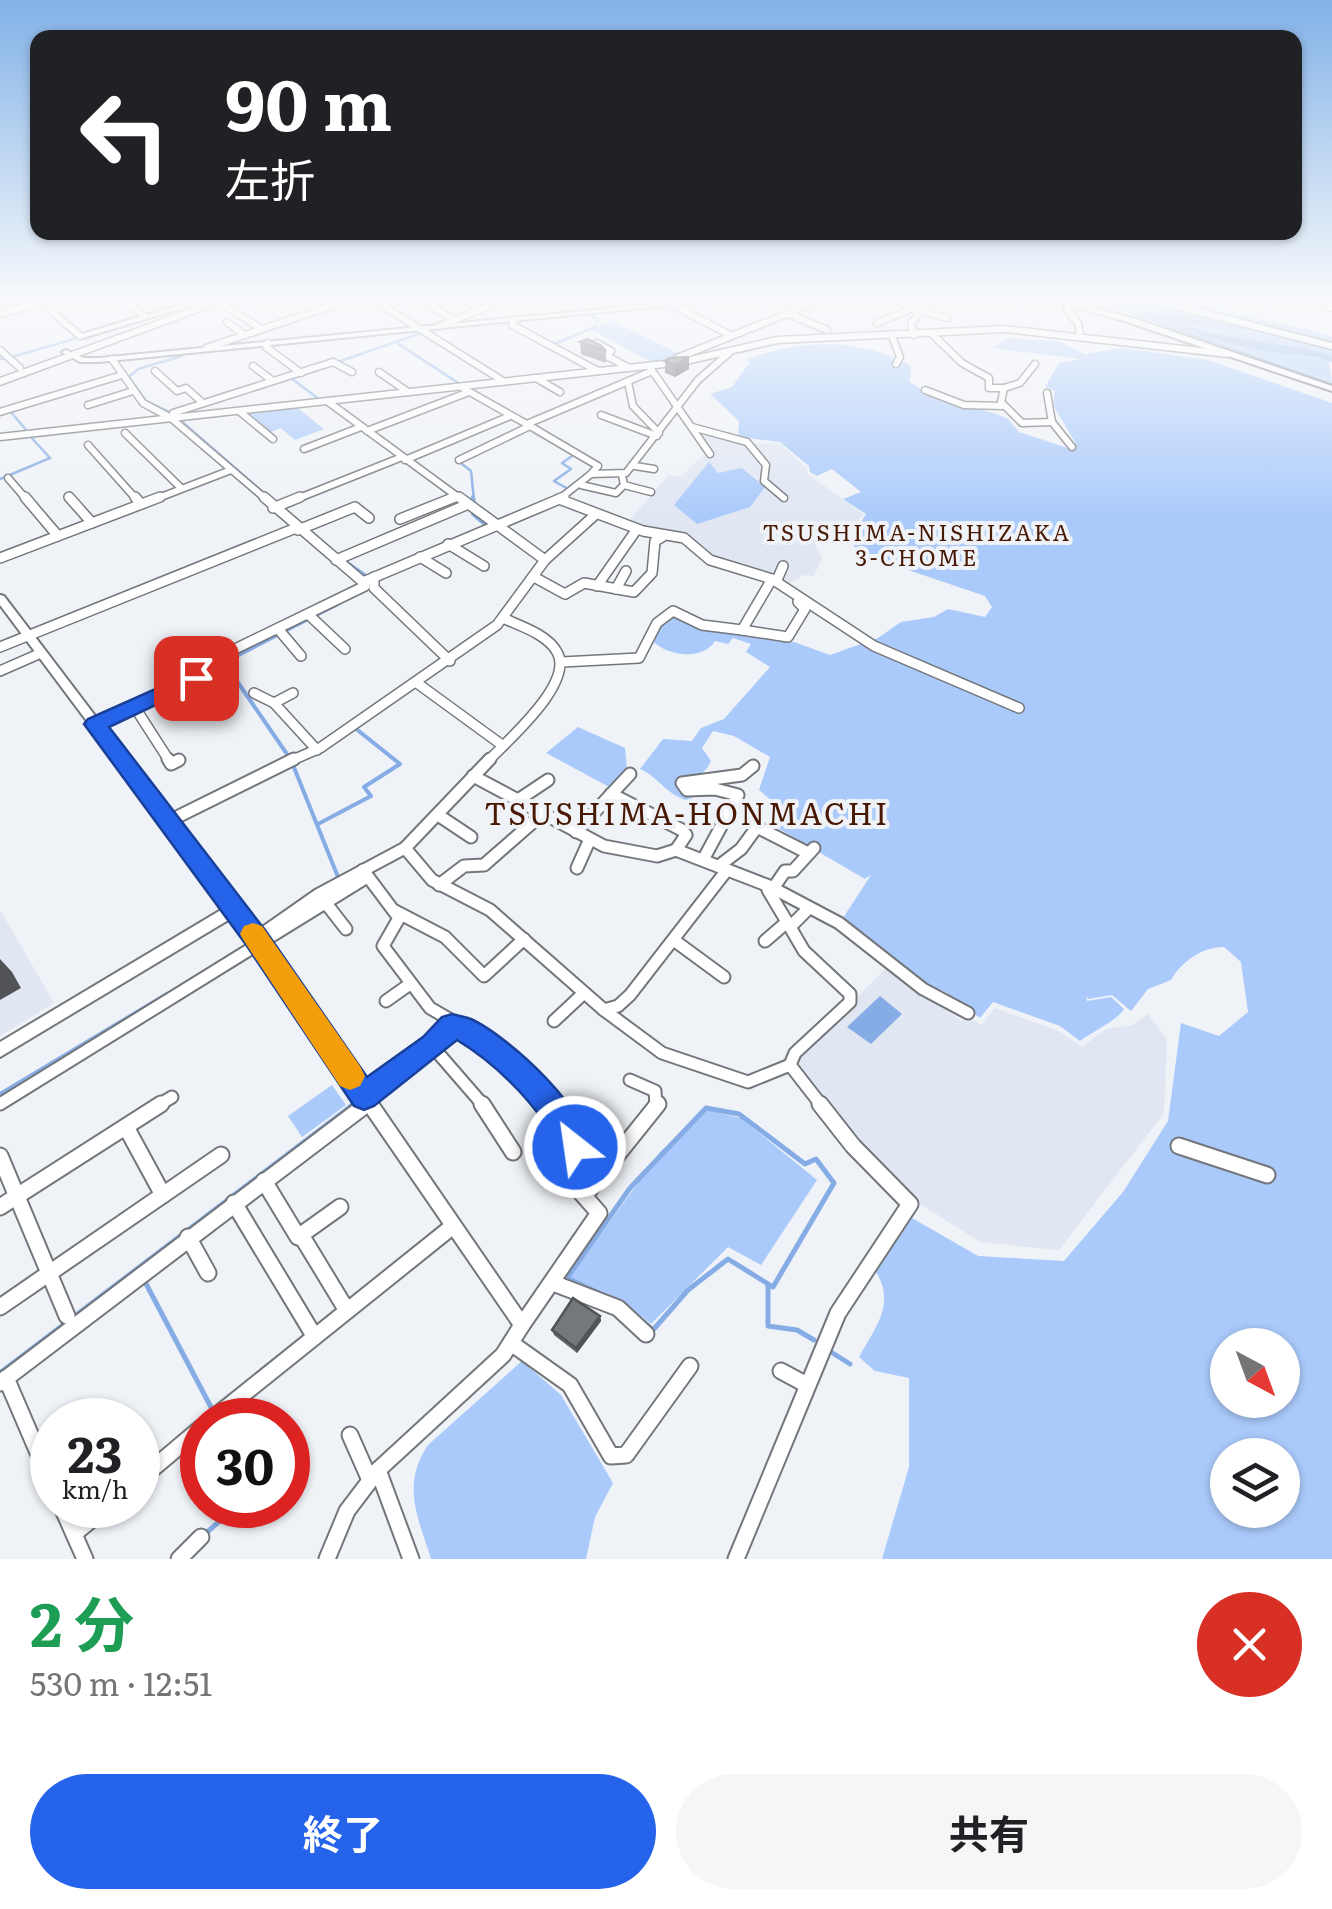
<!DOCTYPE html>
<html lang="ja">
<meta charset="utf-8">
<style>
body{margin:0;font-family:Literata,"Noto Sans JP",serif;background:#f6f6f6;color:#202124;height:100vh;display:flex;flex-direction:column;font-size:38px;white-space:nowrap}
*{box-sizing:border-box;margin:0}
p{font-size:32px;color:#757577}
.icon{flex:none;width:55px;height:55px;fill:none;stroke:currentColor;stroke-width:2;stroke-linecap:round;stroke-linejoin:round}
.map{position:relative;height:1559px;overflow:hidden}
.drawer{display:flex;flex-direction:column;background:#fff;flex:1}
.drawer>*{flex:none}
.guide{position:absolute;left:30px;top:30px;width:1272px;height:210px;border-radius:20px;box-shadow:0 2px 8px #0004;background:#202124;color:#fff;overflow:hidden}
.needle{width:65px;rotate:139deg}
.tools{position:absolute;left:1210px;top:1328px;display:grid;gap:20px}
.tools a{display:grid;place-items:center;width:90px;height:90px;border-radius:50%;background:#fff;box-shadow:0 2px 8px #0004;font-size:50px}
.speed{position:absolute;left:30px;top:1398px;display:flex;gap:20px;font-size:50px;font-weight:700;text-align:center}
.speed>*{display:grid;place-content:center;width:130px;height:130px;border-radius:50%;background:#fff;box-shadow:0 2px 8px #0004;line-height:1}
.speed small{font-size:25px;font-weight:400}
.speed .limit{border:15px solid #d22;background:#fff;color:#111}
.pin{position:absolute;display:grid;place-items:center;width:85px;height:85px;color:#fff;margin:-42px;border-radius:20px;box-shadow:0 5px 15px #0006}
.me{position:absolute;width:110px;margin:-55px;rotate:330deg;stroke-linejoin:round;filter:drop-shadow(0 0 8px #0008)}
.turn{display:flex;align-items:center;gap:35px;height:210px;padding:0 30px;font-size:45px}
.turn .icon{width:130px;height:130px;stroke-width:2.5}
.turn b{display:block;font-size:70px;line-height:85px}
.round{display:grid;place-items:center;flex:none;width:105px;height:105px;border-radius:52px;background:#f6f6f6}
.summary{display:flex;align-items:center;justify-content:space-between;height:170px;padding:0 30px}
h1{font-size:60px;font-weight:700;line-height:75px;color:#1e9e55}
.primary-button{display:flex;gap:20px;margin-top:auto;padding:20px 30px}
.primary-button a{flex:1;height:115px;border-radius:60px;background:#2563eb;color:#fff;font-size:40px;font-weight:700;line-height:115px;text-align:center}
.primary-button a+a{background:#f6f6f6;color:#202124}
.map>svg:first-child{display:block}
.built{fill:#e0e7f3}
.green{fill:#aacafb;fill-rule:evenodd}
.water{fill:#86ace5}
.lines{fill:none;stroke-linecap:round;stroke-linejoin:round}
.stream-far2{stroke:#86ace5;stroke-width:2.5}
.stream-far1{stroke:#86ace5;stroke-width:4}
.stream{stroke:#86ace5;stroke-width:5}
.minor-far3-casing{stroke:#73767a;stroke-width:9}
.minor-far2-casing{stroke:#73767a;stroke-width:12}
.minor-far1-casing{stroke:#73767a;stroke-width:15}
.minor-casing{stroke:#73767a;stroke-width:19}
.tertiary-casing{stroke:#73767a;stroke-width:4}
.secondary-casing{stroke:#73767a;stroke-width:4}
.trunk-casing{stroke:#73767a;stroke-width:3}
.minor-far3{stroke:#fff;stroke-width:6}
.minor-far2{stroke:#fff;stroke-width:9}
.minor-far1{stroke:#fff;stroke-width:11}
.minor{stroke:#fff;stroke-width:15}
.tertiary{fill:#fff;fill-rule:evenodd}
.secondary{fill:#fff;fill-rule:evenodd}
.trunk{fill:#fff;fill-rule:evenodd}
.wall{fill:#64666a}
.shaded-wall{fill:#515356}
.building{fill:#74777b;stroke:#515356;stroke-width:2.5}
.route{fill:#2563eb;stroke:#184099;stroke-width:2.5}
.slow{fill:#f59e0b}
.labels{text-anchor:middle;stroke-width:8;stroke-linejoin:round;paint-order:stroke}
.far-neighbourhood-label{font-size:22px;letter-spacing:2.5px;fill:#481803;stroke:#eff2f7}
.quarter-label{font-size:30px;letter-spacing:2.5px;fill:#481803;stroke:#eff2f7}
</style>
<div class="map">
<svg width="1332" height="1559" viewBox="0 0 1332 1559">
<rect width="100%" height="100%" fill="#eff2f7"/>
<!-- built -->
<g class="built">
<path d="M697 430 737 444 779 443 807 468 808 474 863 514 854 526 819 540 816 546 822 558 814 576 804 575 790 583 708 558 688 539 626 524 669 475 680 477 706 453Z"/>
<path d="M0 910 54 1003 0 1036Z"/>
<path d="M887 967 961 1021 967 1015 981 1025 995 1008 1059 1031 1082 1047 1106 1029 1132 1025 1148 1014 1167 1039 1164 1113 1059 1250 980 1242 914 1200 873 1162 798 1069 800 1055Z"/>
</g>
<!-- green -->
<g class="green">
<path d="M1095 299 1193 332 1329 360 1332 382Z"/>
<path d="M1126 299H1169L1314 331 1332 337V356L1242 342 1184 323 1247 329Z"/>
<path d="M612 321 679 354 654 363 589 329Z"/>
<path d="M1009 338 1058 341 1085 354 1122 348 1208 360 1332 403V1559H882L909 1467V1378L875 1371 859 1357C875 1328 896 1304 876 1272L912 1218 978 1256 1064 1261 1123 1192 1168 1121 1181 1023 1219 1036 1248 1012 1241 962 1224 947C1203 946 1180 963 1171 980L1148 989 1131 1011 1112 995 1088 999 1086 995 1087 1001 1111 997 1124 1009C1115 1022 1095 1030 1080 1041L1060 1026 993 1002 980 1018 944 991 930 988 841 921 871 875 865 879 769 823 772 801 759 790 770 757 734 736 713 731 702 748 711 761C703 780 690 775 675 781L684 793H696L689 801C666 795 660 778 640 769L663 739 692 741 701 728 724 719 770 667 746 652 751 644 733 638 728 644 715 641C703 661 668 656 654 642L659 628 674 615 701 629 794 642 830 655 878 638 901 622 934 617 948 609 985 617 992 607 985 596 861 554 850 541 866 514 843 499 861 492 832 469 817 476 810 472 809 466 780 442 738 437 739 421 710 394 732 387 750 362 746 360C798 339 861 337 911 366L910 382 928 394 993 413 1007 418 1019 432 1074 450 1075 442 1053 405 1055 391 1045 387 1059 363 1081 359 992 348ZM1228 1345H1282V1400H1228ZM1228 1455H1282V1510H1228Z"/>
<path d="M295 406 324 429 295 440 281 428 268 433 245 413Z"/>
<path d="M709 462 718 473 742 468 765 487 750 507 697 524 674 505Z"/>
<path d="M578 727 625 748 627 769 613 789 546 753Z"/>
<path d="M332 1085 346 1105 302 1137 288 1116Z"/>
<path d="M706 1110 741 1118 817 1180 761 1265 728 1247 651 1324 619 1299 570 1277 660 1152Z"/>
<path d="M522 1361 561 1395 613 1483 595 1517 586 1559H431C418 1517 401 1485 428 1445Z"/>
</g>
<!-- water -->
<g class="water">
<path d="M1101 299H1126L1241 327 1252 330 1186 324C1233 343 1284 341 1332 356V362C1308 352 1288 356 1264 351 1209 341 1153 320 1101 299Z"/>
<path d="M880 996 902 1014 871 1044 847 1027Z"/>
</g>
<g class="lines">
<!-- stream-far2 -->
<g class="stream-far2">
<path d="M572 299 580 310"/>
<path d="M1092 299 1332 384"/>
<path d="M665 301 669 299"/>
<path d="M672 309 691 318"/>
<path d="M275 328 328 310"/>
<path d="M397 343 460 384"/>
<path d="M552 345 595 327 598 321 593 316"/>
<path d="M11 357 78 338"/>
<path d="M0 359H4"/>
<path d="M338 362 421 333"/>
<path d="M291 378 320 400"/>
<path d="M14 410 10 411 27 431"/>
<path d="M171 413 146 401 129 377 138 369 182 356"/>
<path d="M179 419 266 495"/>
<path d="M458 461 471 471 474 500"/>
<path d="M0 479 50 458 29 435"/>
<path d="M568 489 554 481 571 469 562 463 575 454"/>
</g>
<!-- stream-far1 -->
<g class="stream-far1">
<path d="M473 497 474 503"/>
<path d="M473 514 487 526"/>
<path d="M347 563 367 577"/>
<path d="M316 615 338 604"/>
<path d="M287 630 308 619"/>
<path d="M279 634 229 660 228 668 289 757"/>
<path d="M293 765 338 877"/>
<path d="M318 824 371 796 364 787 400 764 355 728"/>
<path d="M251 951 355 1103 350 1106"/>
<path d="M0 1094 167 994"/>
</g>
<!-- stream -->
<g class="stream">
<path d="M706 1108 739 1114 805 1164 816 1159 834 1183 773 1287 728 1259 688 1290 653 1330 619 1302 567 1278 630 1188Z"/>
<path d="M143 1278 213 1411"/>
<path d="M768 1285V1326L797 1330 814 1340"/>
<path d="M831 1352 850 1364"/>
<path d="M0 1373 354 1104"/>
<path d="M206 1533 238 1505"/>
</g>
<!-- minor-far3 casing -->
<g class="minor-far3-casing">
<g id="minor-far3">
<path d="M38 299 80 336"/>
<path d="M123 299 143 315"/>
<path d="M419 299 453 319"/>
<path d="M463 299 479 308"/>
<path d="M894 299 920 313 911 323 914 335"/>
<path d="M1073 299 1095 310"/>
<path d="M1149 299 1332 346"/>
<path d="M1310 299 1332 308"/>
<path d="M220 302 261 329"/>
<path d="M377 302 503 381"/>
<path d="M0 303 14 299"/>
<path d="M1069 303 1067 310 1078 323 1080 336"/>
<path d="M673 305 730 335"/>
<path d="M0 314 52 299"/>
<path d="M789 314 827 330"/>
<path d="M513 320 512 325 598 371"/>
<path d="M227 322 243 334"/>
<path d="M877 323 913 308 947 318"/>
<path d="M440 326 505 299"/>
<path d="M932 334 962 363 989 378V388H1004L1001 402 1022 423 1052 422"/>
<path d="M892 336 900 357 896 364"/>
<path d="M268 343 266 347 301 373"/>
<path d="M597 343 611 351 607 356 629 368"/>
<path d="M206 348 352 299"/>
<path d="M0 350 20 368"/>
<path d="M677 358 824 299"/>
<path d="M112 359 143 403 171 418 267 500"/>
<path d="M253 366 273 381"/>
<path d="M651 369 710 454"/>
<path d="M155 371 177 391 186 388 203 403"/>
<path d="M379 372 408 392"/>
<path d="M536 378 560 392"/>
<path d="M628 382 633 406 659 433"/>
<path d="M1004 388 1020 383 1035 364"/>
<path d="M925 390 964 405 1004 406"/>
<path d="M1047 393 1052 422 1072 447"/>
<path d="M327 401 462 500"/>
<path d="M88 405 133 391"/>
<path d="M239 411 273 439"/>
<path d="M0 412 122 375"/>
<path d="M173 413 333 362 352 372"/>
<path d="M601 415 657 436"/>
<path d="M527 424 652 371"/>
<path d="M530 426 598 466 591 474"/>
<path d="M692 427 747 442 766 465 764 481 784 498"/>
<path d="M367 431 469 392"/>
<path d="M125 433 181 488"/>
<path d="M0 437 682 362 777 340 1005 329 1228 354"/>
<path d="M88 445 137 500"/>
<path d="M304 449 361 427"/>
<path d="M405 460 510 416"/>
<path d="M459 460 530 426 461 387"/>
<path d="M635 466 654 469"/>
<path d="M8 478 27 500"/>
<path d="M581 485 616 493 624 485 622 475"/>
<path d="M624 485 651 492"/>
<path d="M153 500 231 470"/>
<path d="M294 500 402 457"/>
<path d="M448 500 455 497"/>
<path d="M558 500 591 474 626 473 698 380 729 353"/>
</g>
</g>
<!-- minor-far2 casing -->
<g class="minor-far2-casing">
<g id="minor-far2">
<path d="M25 497 58 536"/>
<path d="M69 497 92 523"/>
<path d="M135 497 141 504"/>
<path d="M264 497 363 582"/>
<path d="M559 499 643 531 684 538 710 560 772 579"/>
<path d="M273 508 300 497"/>
<path d="M400 519 455 497"/>
<path d="M298 530 355 507 369 518"/>
<path d="M448 544 484 566"/>
<path d="M420 557 446 573"/>
<path d="M0 558 160 497"/>
<path d="M336 560 466 505"/>
<path d="M545 560 596 514"/>
<path d="M374 577V588L450 661"/>
<path d="M534 577 565 594 584 583 634 592 652 573 655 541 662 537"/>
<path d="M777 580 783 566"/>
<path d="M597 586 637 529"/>
<path d="M616 589 626 571"/>
<path d="M309 615 345 649"/>
<path d="M279 630 301 656"/>
<path d="M742 630 788 637 805 609 798 602"/>
<path d="M0 647 296 528"/>
<path d="M562 662 639 658 657 623 673 611 702 625 742 630 772 579 874 646 1019 708"/>
<path d="M0 671 41 653"/>
<path d="M417 683 502 745"/>
<path d="M254 693 274 703 317 750"/>
<path d="M274 703 293 693"/>
<path d="M134 706 170 762"/>
<path d="M95 724C140 704 197 687 231 651L365 586 363 582 564 497"/>
<path d="M288 762 320 748 497 625 545 560 459 497"/>
<path d="M487 762C507 741 575 683 557 652 547 634 520 626 503 618"/>
</g>
</g>
<!-- minor-far1 casing -->
<g class="minor-far1-casing">
<g id="minor-far1">
<path d="M168 759 171 764 179 760"/>
<path d="M473 776 604 846 657 856 676 850 769 886 839 923 923 989 968 1013"/>
<path d="M611 794 682 830 686 835 676 850"/>
<path d="M518 800 548 780"/>
<path d="M438 815 471 837"/>
<path d="M169 821 294 759"/>
<path d="M576 832 630 774"/>
<path d="M405 848 432 880 490 910 604 1010 618 1006 630 995 727 870"/>
<path d="M704 858 738 795 715 789 687 790 682 783 742 775 753 766"/>
<path d="M720 865 741 849 757 827 808 853"/>
<path d="M577 868 590 839"/>
<path d="M363 870 399 918 383 946 430 1008 468 1030 552 1106"/>
<path d="M439 885 464 866 484 865 541 815"/>
<path d="M768 890 790 927"/>
<path d="M772 890 785 871H793L814 848"/>
<path d="M325 902 346 929"/>
<path d="M809 908 790 927 804 951 850 994V1002L795 1053 790 1065 822 1106"/>
<path d="M235 909 371 1106"/>
<path d="M395 911 445 937 484 976 524 939"/>
<path d="M256 938 319 894 405 848 490 759"/>
<path d="M675 941 724 977"/>
<path d="M765 941 787 922"/>
<path d="M386 1001 410 984"/>
<path d="M604 1010 662 1053 748 1082 790 1065"/>
<path d="M554 1021 584 993"/>
<path d="M432 1046 484 1106"/>
<path d="M630 1080 655 1091 656 1106"/>
<path d="M364 1096 452 1026"/>
<path d="M0 1104 367 877"/>
<path d="M157 1106 172 1097"/>
<path d="M363 1106 368 1103"/>
</g>
</g>
<!-- minor casing -->
<g class="minor-casing">
<g id="minor">
<path d="M370 1104 522 1325 503 1355 378 1470 411 1559"/>
<path d="M482 1104 513 1152"/>
<path d="M126 1127 163 1195"/>
<path d="M1179 1146 1267 1175"/>
<path d="M0 1156 67 1316"/>
<path d="M264 1181 298 1237 340 1207"/>
<path d="M585 1195 658 1104"/>
<path d="M234 1203 313 1334"/>
<path d="M0 1207 161 1104"/>
<path d="M301 1235 346 1309"/>
<path d="M188 1237 208 1273"/>
<path d="M553 1283 618 1308 646 1334"/>
<path d="M0 1307 221 1155"/>
<path d="M522 1325 599 1213 562 1171 575 1139 550 1104"/>
<path d="M511 1343 570 1385 611 1456 626 1455 690 1366"/>
<path d="M781 1371 807 1385"/>
<path d="M6 1378 52 1485"/>
<path d="M0 1383 367 1104"/>
<path d="M211 1420 453 1226"/>
<path d="M350 1435 369 1478"/>
<path d="M138 1481 202 1427"/>
<path d="M61 1505 85 1559"/>
<path d="M74 1534 109 1505"/>
<path d="M179 1559 201 1537"/>
<path d="M327 1559 347 1511 378 1470"/>
<path d="M736 1559 838 1313 910 1204 853 1146 820 1104"/>
</g>
</g>
<!-- tertiary casing -->
<g class="tertiary-casing">
<g id="tertiary">
<path d="M706 299H735L99 362H80L62 352 66 350 84 358H99Z"/>
<path d="M1048 299H1060L1133 318 1332 386V391L1127 322Z"/>
<path d="M0 595 4 596 242 909 240 913 0 1057V1042L226 907 0 605Z"/>
</g>
</g>
<!-- secondary casing -->
<g class="secondary-casing">
<path id="secondary" d="M182 304 189 306 83 338 75 336Z"/>
</g>
<!-- trunk casing -->
<g class="trunk-casing">
<g id="trunk">
<path d="M218 299H233L0 385V378Z"/>
<path d="M1317 299H1332V306L1318 301Z"/>
</g>
</g>
<!-- minor-far3 -->
<use href="#minor-far3" class="minor-far3"/>
<!-- minor-far2 -->
<use href="#minor-far2" class="minor-far2"/>
<!-- minor-far1 -->
<use href="#minor-far1" class="minor-far1"/>
<!-- minor -->
<use href="#minor" class="minor"/>
<!-- tertiary -->
<use href="#tertiary" class="tertiary"/>
<!-- secondary -->
<use href="#secondary" class="secondary"/>
<!-- trunk -->
<use href="#trunk" class="trunk"/>
</g>
<!-- wall -->
<g class="wall">
<path d="M580 342 606 351V363L581 354Z"/>
<path d="M689 357V369L675 377 665 373V361Z"/>
<path d="M600 1316 601 1321 577 1353 554 1335 552 1330Z"/>
</g>
<!-- shaded-wall -->
<g class="shaded-wall">
<path d="M606 299H638L606 305Z"/>
<path d="M689 357V369L675 377V365Z"/>
<path d="M0 959 12 972 21 988 0 1000Z"/>
<path d="M600 1316 601 1321 577 1353 576 1348Z"/>
</g>
<!-- building -->
<g class="building">
<path d="M587 339 600 345 606 351 580 342Z"/>
<path d="M689 357 675 365 665 361 670 358Z"/>
<path d="M573 1298 600 1316 576 1348 552 1330Z"/>
</g>
<!-- sky -->
<linearGradient id="sky" x2="0" y2="1"><stop stop-color="#81b1e7"/><stop offset="0.58" stop-color="#f8f9fb"/><stop offset="1" stop-color="#f8f9fb" stop-opacity="0"/></linearGradient>
<rect width="1332" height="518" fill="url(#sky)"/>
<!-- route -->
<path class="route" d="M196 671 207 678 204 682 109 727 265 930 367 1077 423 1037 442 1017 452 1014 468 1018C502 1030 602 1119 586 1158L575 1162 564 1158C545 1112 500 1066 457 1040L374 1106 364 1110 354 1106 247 946 84 724 88 719Z"/>
<!-- slow -->
<path class="slow" d="M253 923 262 926 360 1066 365 1076 360 1086 350 1090 340 1086 244 941 240 934 244 926Z"/>
<g class="labels">
<!-- far-neighbourhood labels -->
<g class="far-neighbourhood-label">
<text x="917" y="541">TSUSHIMA-NISHIZAKA<tspan x="917" dy="25">3-CHOME</tspan></text>
</g>
<!-- quarter labels -->
<g class="quarter-label">
<text x="687" y="825">TSUSHIMA-HONMACHI</text>
</g>
</g>
</svg>
<div class="tools">
<a><svg class="needle" viewBox="-14 -14 28 28"><path d="M0-13l5 13h-10z" fill="#e53935"/><path d="M0 13l5-13h-10z" fill="#757577"/></svg></a>
<a><svg class="icon" aria-label="layers" viewBox="0 0 24 24"><path d="M12 4l9 5-9 5-9-5zM3 14l9 5 9-5"/></svg></a>
</div>
<div class="speed"><div>23<small>km/h</small></div><div class="limit">30</div></div>
<div class="pin" style="left:196px;top:678px;background:#d93025"><svg class="icon" aria-label="arrive" viewBox="0 0 24 24"><path d="M6 21V4h12l-3 4 3 4H6"/></svg></div>
<svg class="me" style="left:575px;top:1147px" viewBox="-20 -20 40 40"><circle r="17" fill="#2563eb" stroke="#fff" stroke-width="3"/><path d="M0-11L8 9 0 5-8 9z" fill="#fff"/></svg>
<div class="guide">
<div class="turn"><svg class="icon" aria-label="left" viewBox="0 0 24 24"><path d="M17 20v-9H6M10 6l-5 5 5 5"/></svg><div><b>90 m</b>左折</div></div>
</div>
</div>
<section class="drawer">
<div class="summary"><div><h1>2 分</h1><p>530 m · 12:51</p></div><a class="round" style="background:#d93025;color:#fff"><svg class="icon" aria-label="close" viewBox="0 0 24 24"><path d="M6 6l12 12M18 6L6 18"/></svg></a></div>
<div class="primary-button"><a>終了</a><a>共有</a></div>
</section>
